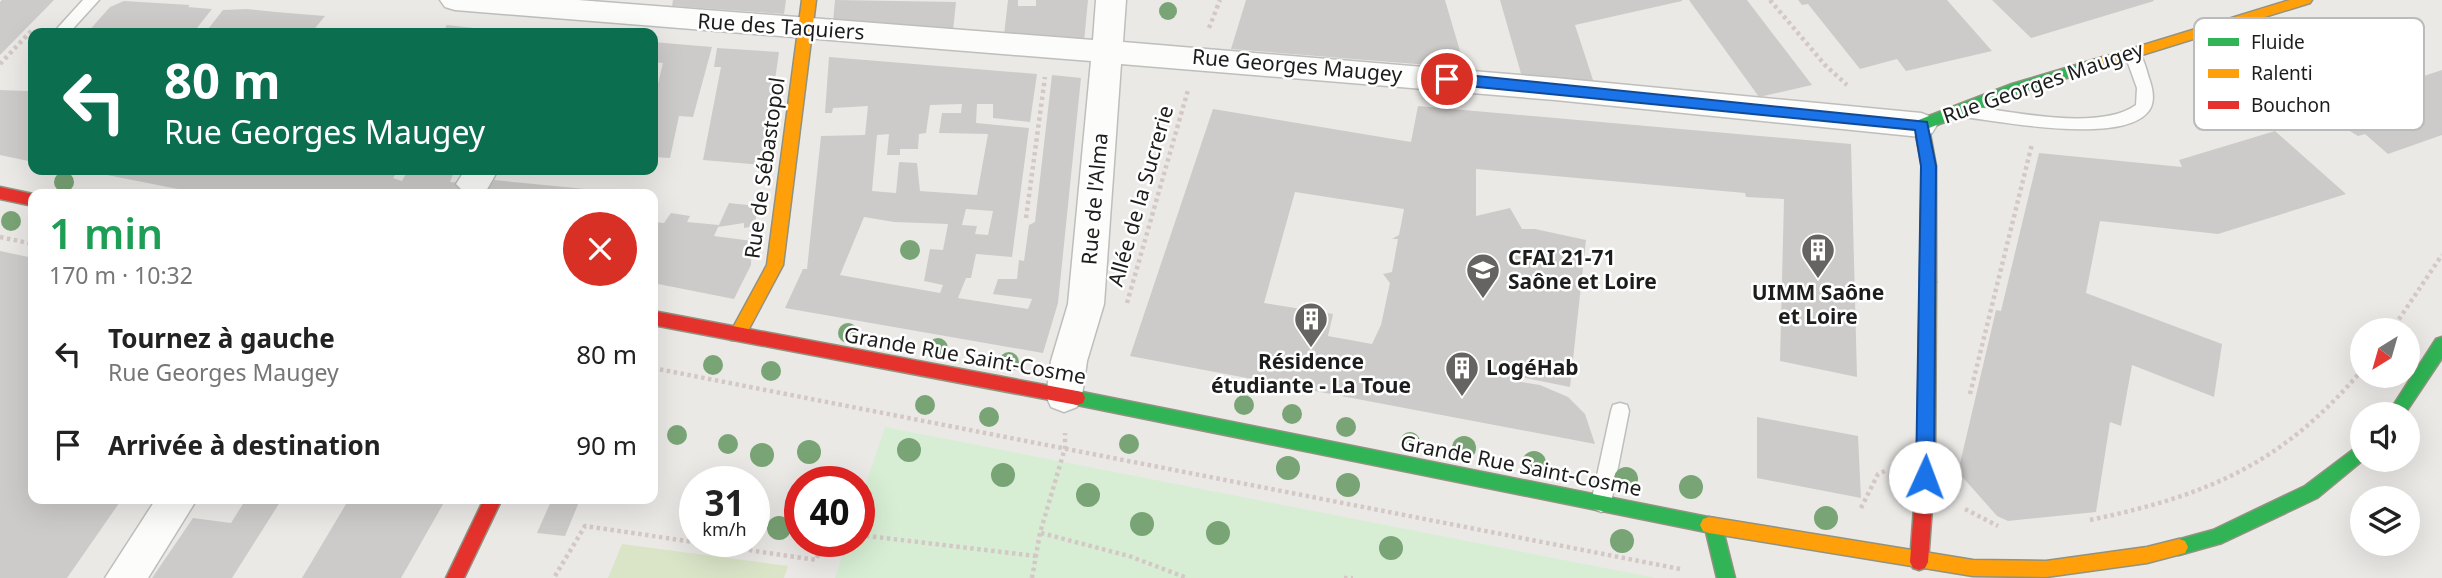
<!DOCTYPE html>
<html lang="fr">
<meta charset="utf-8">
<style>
body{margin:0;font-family:"Noto Sans",sans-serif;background:#f2f2f2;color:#222;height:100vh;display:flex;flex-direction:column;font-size:26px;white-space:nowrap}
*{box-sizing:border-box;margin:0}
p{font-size:23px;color:#767676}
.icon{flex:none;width:38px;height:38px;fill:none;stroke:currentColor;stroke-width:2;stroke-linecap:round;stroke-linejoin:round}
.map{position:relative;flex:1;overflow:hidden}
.panel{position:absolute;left:28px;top:189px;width:630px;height:315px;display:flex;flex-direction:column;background:#fff;border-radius:14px;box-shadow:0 7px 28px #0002}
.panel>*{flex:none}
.guide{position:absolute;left:28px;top:28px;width:630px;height:147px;border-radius:14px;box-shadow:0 7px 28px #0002;background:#0b6e4f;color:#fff;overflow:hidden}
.needle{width:46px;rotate:217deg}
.fabs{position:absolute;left:2350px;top:318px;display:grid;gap:14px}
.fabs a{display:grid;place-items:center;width:70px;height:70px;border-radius:50%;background:#fff;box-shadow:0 7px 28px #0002;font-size:35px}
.speed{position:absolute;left:679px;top:466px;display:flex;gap:14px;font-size:35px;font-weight:700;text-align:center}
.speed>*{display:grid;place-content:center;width:91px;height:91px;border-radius:50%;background:#fff;box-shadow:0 7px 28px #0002;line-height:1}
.speed small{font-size:18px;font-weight:400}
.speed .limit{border:10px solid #d22;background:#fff;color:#111}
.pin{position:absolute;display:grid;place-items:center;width:60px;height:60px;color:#fff;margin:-30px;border:4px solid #fff;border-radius:50%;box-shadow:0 2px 7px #0007}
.me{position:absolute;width:77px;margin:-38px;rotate:2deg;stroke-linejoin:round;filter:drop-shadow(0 0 5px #0008)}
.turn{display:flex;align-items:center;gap:24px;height:147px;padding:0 21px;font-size:32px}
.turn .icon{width:91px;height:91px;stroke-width:2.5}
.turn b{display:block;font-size:49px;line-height:60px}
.round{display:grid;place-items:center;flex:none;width:74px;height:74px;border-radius:37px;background:#f2f2f2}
.headline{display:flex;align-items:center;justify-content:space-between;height:119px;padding:0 21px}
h1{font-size:42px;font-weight:600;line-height:52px;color:#1e9e55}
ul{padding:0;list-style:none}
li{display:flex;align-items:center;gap:21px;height:91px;padding:0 21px}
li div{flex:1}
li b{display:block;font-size:26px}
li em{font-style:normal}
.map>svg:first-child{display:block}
.grass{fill:#dae5c8}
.park{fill:#d7eed4}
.building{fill:#cdcbc9;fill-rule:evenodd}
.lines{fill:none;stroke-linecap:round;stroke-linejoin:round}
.lane-casing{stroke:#bebebc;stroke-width:3}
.street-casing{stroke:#bebebc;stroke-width:3}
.fast-casing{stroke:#929280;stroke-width:3}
.slow-casing{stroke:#929280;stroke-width:3}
.jam-casing{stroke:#929280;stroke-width:3}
.path{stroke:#d4c8c7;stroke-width:4.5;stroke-dasharray:3.5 3.5;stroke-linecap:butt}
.lane{fill:#fcfcfb;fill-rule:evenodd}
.street{fill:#fcfcfb;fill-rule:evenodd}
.fast{fill:#30b455;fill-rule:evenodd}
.slow{fill:#ff9f0a;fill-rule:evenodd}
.jam{fill:#e5322d;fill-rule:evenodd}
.tree{fill:#79a475}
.route{fill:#1a73e8;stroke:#114b97;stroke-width:2}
.labels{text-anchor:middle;stroke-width:5;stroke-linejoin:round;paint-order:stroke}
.street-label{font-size:21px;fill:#1d1d1d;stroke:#fff}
.poi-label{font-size:21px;font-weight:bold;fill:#1d1d1d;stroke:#fff;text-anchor:start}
.key{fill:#fff;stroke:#bbb;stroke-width:2}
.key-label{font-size:19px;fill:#1d1d1d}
</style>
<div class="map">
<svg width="2442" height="578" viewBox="0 0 2442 578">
<rect width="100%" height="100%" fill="#ebe9e6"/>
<!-- grass -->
<path class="grass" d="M622 544 788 566 784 578H608Z"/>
<!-- park -->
<path class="park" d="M885 427 1656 578H835L847 541H859V504Z"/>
<!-- building -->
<g class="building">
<path d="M2 0H54L0 55V2Z"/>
<path d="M673 0H786L784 14 672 6Z"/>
<path d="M835 0 956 2 953 31 833 22Z"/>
<path d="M1008 0H1018V6H1036V0H1088L1084 42 1004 35Z"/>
<path d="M1246 0H1445L1465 68 1231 49Z"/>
<path d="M1500 0H1682V1L1575 25 1594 83 1522 77Z"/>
<path d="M1689 0H1747L1812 85 1759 97Z"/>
<path d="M1798 0H1947L1992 51 1906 71 1897 59 1860 69 1808 4 1802 5Z"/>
<path d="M1992 0H2153L2154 1 2031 38Z"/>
<path d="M124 1 190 5 188 7 212 9 193 33H87L110 7Z"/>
<path d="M247 9 276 12 325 16 311 33H205L223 10Z"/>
<path d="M447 25 474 28 470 33H442Z"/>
<path d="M653 42 712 47 693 117 679 116 670 158 653 157V104L663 63 653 62Z"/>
<path d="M717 48 779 52 763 165 703 160 721 67H714Z"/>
<path d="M829 57 1037 74 1030 122 993 118V104H977L976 123 1029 128 1012 257 976 254 971 278H966L958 298 1028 309 1032 299 993 294 998 279H1017L1019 260 1024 261 1029 225 1035 222 1052 75 1081 78 1058 303 1043 353 785 308 803 269H807L821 136 865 135 868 106 833 108 832 113H825ZM962 104 961 113H942L939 133 988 134 977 195 920 191 917 163 899 162 896 193 872 191 877 135 889 134 887 155H900V149H918L919 134 926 133 930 105ZM966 209 993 211 988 235 975 234 977 226 962 225ZM864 217 894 222 948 224 943 250 930 249 924 281 943 285 940 293 840 275Z"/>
<path d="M2442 70V135L2388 154 2365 134 2358 136 2327 117 2335 109 2332 106Z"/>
<path d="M33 86V162L0 155V90L28 91Z"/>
<path d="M1418 106 1851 144 1857 377 1780 361 1784 199 1746 197 1745 193 1476 169V216L1510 208 1522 229H1535L1586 240 1570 387 1515 376V381L1540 385 1568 397 1585 414 1595 444 1130 356 1213 109 1411 142ZM1295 192 1404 209 1399 235 1392 239H1398L1392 272 1383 274 1390 283 1381 325 1372 344 1328 336 1333 314 1264 303Z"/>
<path d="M2275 131 2346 194 2218 234 2100 221 2086 293 2222 344 2214 397 2132 365 2121 426 2110 422 2096 512 2008 521 1997 516 1958 472 1996 310 2001 311 2039 153 2182 167 2179 160Z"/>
<path d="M82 170H350L366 174 369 170H392L398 171 393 178 402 181 408 170H455L450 182 490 186 494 180 606 191 604 194H203Z"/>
<path d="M729 203 757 206 755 226 744 228V223L718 227Z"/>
<path d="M671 213 690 216 687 222 719 225 714 236 752 241 751 265 734 299 653 283V222L664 223Z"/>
<path d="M0 251 33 258V499H122L67 578H0Z"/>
<path d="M1757 417 1858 436 1861 498 1757 478Z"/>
<path d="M246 499H282L232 578H152L193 518 231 523Z"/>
<path d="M349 499 397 500 446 499 401 578H302Z"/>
<path d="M552 499H609L607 504 579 502 565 536 537 533Z"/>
</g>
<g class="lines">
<!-- lane casing -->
<g class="lane-casing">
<g id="lane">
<path d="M83 0H99L69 33H53Z"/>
<path d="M2132 47C2142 50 2146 68 2149 78 2153 89 2156 104 2147 113 2119 144 2003 122 1964 117L1956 111 1964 105C2008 111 2099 132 2136 105L2137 88 2124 52Z"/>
<path d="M1620 403 1627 405 1629 411 1611 503 1608 509 1601 512 1594 509 1591 503 1611 411 1613 405Z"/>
</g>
</g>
<!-- street casing -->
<g class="street-casing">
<g id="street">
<path d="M440 0H578L1093 40 1096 0H1126L1123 42 1555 78 1921 113 1932 117 1937 125 1932 133 1921 137 1555 100 1121 64 1104 304 1087 361 1082 396 1077 407 1064 412 1051 407 1046 396 1051 361 1068 304 1091 61 455 10 445 7Z"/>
<path d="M465 170H498L485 193 466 194 456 184Z"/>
<path d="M156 499H197L148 578H105Z"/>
</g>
</g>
<!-- fast casing -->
<g class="fast-casing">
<g id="fast">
<path d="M2103 57 2110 62 2108 65 2022 92 1929 128 1936 166V282L1934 286H1922L1920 282 1922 166 1914 125 1916 121 2012 84Z"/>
<path d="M2442 337V358L2404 415H2387L2436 339Z"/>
<path d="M1077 391 1713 518 1719 520 1722 526 1735 578H1717L1706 532 1077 405 1071 403 1069 398 1071 393Z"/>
<path d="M2362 443 2363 460 2317 498 2222 543 2179 555 2173 553 2170 547 2173 541 2213 530 2305 486Z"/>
</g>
</g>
<!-- slow casing -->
<g class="slow-casing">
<g id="slow">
<path d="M802 0H816L783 265 743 340H731L729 335 767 265Z"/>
<path d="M2290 0H2312L2310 3 2103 67 2096 62 2098 59Z"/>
<path d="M1709 517 1973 560 2046 561 2147 547 2179 539 2185 541 2188 547 2185 553 2147 563 2046 577 1973 576 1709 533 1703 531 1700 525 1703 519Z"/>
</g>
</g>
<!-- jam casing -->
<g class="jam-casing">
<g id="jam">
<path d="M0 187 33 194V206L0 199Z"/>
<path d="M1928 276 1934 278 1936 282 1935 467 1928 562 1925 568 1919 570 1913 568 1910 562 1917 467 1920 282 1922 278Z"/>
<path d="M653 311 1077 391 1083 393 1085 398 1083 403 1077 405 653 325Z"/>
<path d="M484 499H502L464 578H446Z"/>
</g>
</g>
<!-- path -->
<g class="path">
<path d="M1770 0 1825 65 1847 85"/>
<path d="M1209 28 1220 0"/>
<path d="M0 64 33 29"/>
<path d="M1026 218 1045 77"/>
<path d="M0 237 33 244"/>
<path d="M1127 303 1188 90"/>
<path d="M2391 331 2442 255"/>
<path d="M653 368 1680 569"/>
<path d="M1970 394 2032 144"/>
<path d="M1861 508 1878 474 1885 471"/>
<path d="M1965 509 1998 526"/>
<path d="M2090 520C2209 495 2282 464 2362 370"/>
<path d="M1041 533 1129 556 1187 578"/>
<path d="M859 535 1036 556"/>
<path d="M555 576 585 526 816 560 824 541"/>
<path d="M1032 578 1040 533 1065 448V433"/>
<path d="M1344 578H1353"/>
</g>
<!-- lane -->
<use href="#lane" class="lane"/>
<!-- street -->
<use href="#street" class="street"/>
<!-- fast -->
<use href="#fast" class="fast"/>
<!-- slow -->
<use href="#slow" class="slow"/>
<!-- jam -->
<use href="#jam" class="jam"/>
</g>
<!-- trees -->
<g class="tree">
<circle cx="1168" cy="11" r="9"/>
<circle cx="64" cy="182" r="10"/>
<circle cx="11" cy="221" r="10"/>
<circle cx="910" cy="250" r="10"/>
<circle cx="848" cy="333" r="10"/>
<circle cx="938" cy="348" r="10"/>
<circle cx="1009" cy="362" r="10"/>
<circle cx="713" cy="365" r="10"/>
<circle cx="771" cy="371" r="10"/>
<circle cx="925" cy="405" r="10"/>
<circle cx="1244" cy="405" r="10"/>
<circle cx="1292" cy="414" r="10"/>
<circle cx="989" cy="417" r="10"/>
<circle cx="1346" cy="427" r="10"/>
<circle cx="677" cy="435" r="10"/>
<circle cx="1410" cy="442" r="10"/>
<circle cx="728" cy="444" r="10"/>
<circle cx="1129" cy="444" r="10"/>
<circle cx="1464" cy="448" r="12"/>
<circle cx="909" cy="450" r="12"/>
<circle cx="809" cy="452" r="12"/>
<circle cx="762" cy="455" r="12"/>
<circle cx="1534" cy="463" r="12"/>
<circle cx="1288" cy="468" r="12"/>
<circle cx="1003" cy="475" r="12"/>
<circle cx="1626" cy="479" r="12"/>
<circle cx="1348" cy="485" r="12"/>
<circle cx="1691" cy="487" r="12"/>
<circle cx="1088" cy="495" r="12"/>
<circle cx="1826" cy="518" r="12"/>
<circle cx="1142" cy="524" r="12"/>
<circle cx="779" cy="528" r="12"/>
<circle cx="1218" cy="533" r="12"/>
<circle cx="1622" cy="541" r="12"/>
<circle cx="1391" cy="548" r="12"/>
</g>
<!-- route -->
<path class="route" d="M1447 73 1927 122 1936 166 1934 477 1931 483H1919L1916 477 1921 166 1915 130 1447 84 1440 79Z"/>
<!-- icons -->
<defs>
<g id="building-pin" transform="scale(1.75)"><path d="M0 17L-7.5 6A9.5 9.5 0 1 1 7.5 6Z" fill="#656463" stroke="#fff"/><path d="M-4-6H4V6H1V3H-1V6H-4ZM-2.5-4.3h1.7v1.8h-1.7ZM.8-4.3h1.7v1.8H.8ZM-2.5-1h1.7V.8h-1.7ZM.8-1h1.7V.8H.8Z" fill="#fff"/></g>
<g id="university-pin" transform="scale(1.75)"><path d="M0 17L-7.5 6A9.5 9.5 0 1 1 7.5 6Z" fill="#656463" stroke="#fff"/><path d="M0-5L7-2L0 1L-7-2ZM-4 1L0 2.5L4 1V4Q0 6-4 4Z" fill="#fff"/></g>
</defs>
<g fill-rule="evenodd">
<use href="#building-pin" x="1818" y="250"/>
<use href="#university-pin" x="1483" y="270"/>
<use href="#building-pin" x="1311" y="319"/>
<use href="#building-pin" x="1462" y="368"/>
</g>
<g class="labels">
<!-- street labels -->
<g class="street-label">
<text transform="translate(781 27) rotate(4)" y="7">Rue des Taquiers</text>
<text transform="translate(1297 66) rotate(5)" y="7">Rue Georges Maugey</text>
<text transform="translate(2043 83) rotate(-19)" y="7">Rue Georges Maugey</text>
<text transform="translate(765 168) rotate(-82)" y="7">Rue de Sébastopol</text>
<text transform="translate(1141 196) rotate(-74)" y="7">Allée de la Sucrerie</text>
<text transform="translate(1095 199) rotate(-85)" y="7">Rue de l'Alma</text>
<text transform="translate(965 356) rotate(10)" y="7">Grande Rue Saint-Cosme</text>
<text transform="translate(1521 466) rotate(11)" y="7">Grande Rue Saint-Cosme</text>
</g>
<!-- poi labels -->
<g class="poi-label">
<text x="1508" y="265">CFAI 21-71<tspan x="1508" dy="24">Saône et Loire</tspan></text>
<text x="1818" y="300" text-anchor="middle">UIMM Saône<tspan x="1818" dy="24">et Loire</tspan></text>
<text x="1311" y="369" text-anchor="middle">Résidence<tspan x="1311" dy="24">étudiante - La Toue</tspan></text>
<text x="1486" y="375">LogéHab</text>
</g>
</g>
<!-- legend -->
<rect x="2194" y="18" width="230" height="112" rx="10" class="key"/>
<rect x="2208" y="38" width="31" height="8" fill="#30b455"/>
<rect x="2208" y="69" width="31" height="9" fill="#ff9f0a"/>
<rect x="2208" y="101" width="31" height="8" fill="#e5322d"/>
<g class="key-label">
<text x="2251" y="49">Fluide</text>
<text x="2251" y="80">Ralenti</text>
<text x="2251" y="112">Bouchon</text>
</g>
</svg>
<div class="fabs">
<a><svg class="needle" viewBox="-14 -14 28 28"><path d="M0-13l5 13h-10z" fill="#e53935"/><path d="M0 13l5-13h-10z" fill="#767676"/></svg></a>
<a><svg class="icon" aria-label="sound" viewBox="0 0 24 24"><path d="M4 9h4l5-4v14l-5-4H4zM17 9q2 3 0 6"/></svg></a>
<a><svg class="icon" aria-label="layers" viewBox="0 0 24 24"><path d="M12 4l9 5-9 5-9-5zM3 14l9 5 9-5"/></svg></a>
</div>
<div class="speed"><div>31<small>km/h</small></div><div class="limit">40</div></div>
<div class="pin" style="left:1447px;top:79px;background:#d93025"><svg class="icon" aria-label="arrive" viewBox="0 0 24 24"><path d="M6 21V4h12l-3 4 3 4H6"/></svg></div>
<svg class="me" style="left:1925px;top:477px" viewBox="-20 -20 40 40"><circle r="19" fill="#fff"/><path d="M0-13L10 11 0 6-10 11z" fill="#1a73e8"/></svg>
<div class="guide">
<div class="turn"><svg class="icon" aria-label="left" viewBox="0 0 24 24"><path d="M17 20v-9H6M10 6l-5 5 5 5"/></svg><div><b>80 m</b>Rue Georges Maugey</div></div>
</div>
<section class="panel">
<div class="headline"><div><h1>1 min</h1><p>170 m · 10:32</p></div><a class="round" style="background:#d93025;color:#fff"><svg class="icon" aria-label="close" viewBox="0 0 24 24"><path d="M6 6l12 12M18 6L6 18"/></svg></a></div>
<ul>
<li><svg class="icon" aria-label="left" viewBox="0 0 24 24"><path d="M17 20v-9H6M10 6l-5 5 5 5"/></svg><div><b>Tournez à gauche</b><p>Rue Georges Maugey</p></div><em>80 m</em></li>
<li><svg class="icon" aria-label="arrive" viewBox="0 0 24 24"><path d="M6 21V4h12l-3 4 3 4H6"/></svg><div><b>Arrivée à destination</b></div><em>90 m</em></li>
</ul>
</section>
</div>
